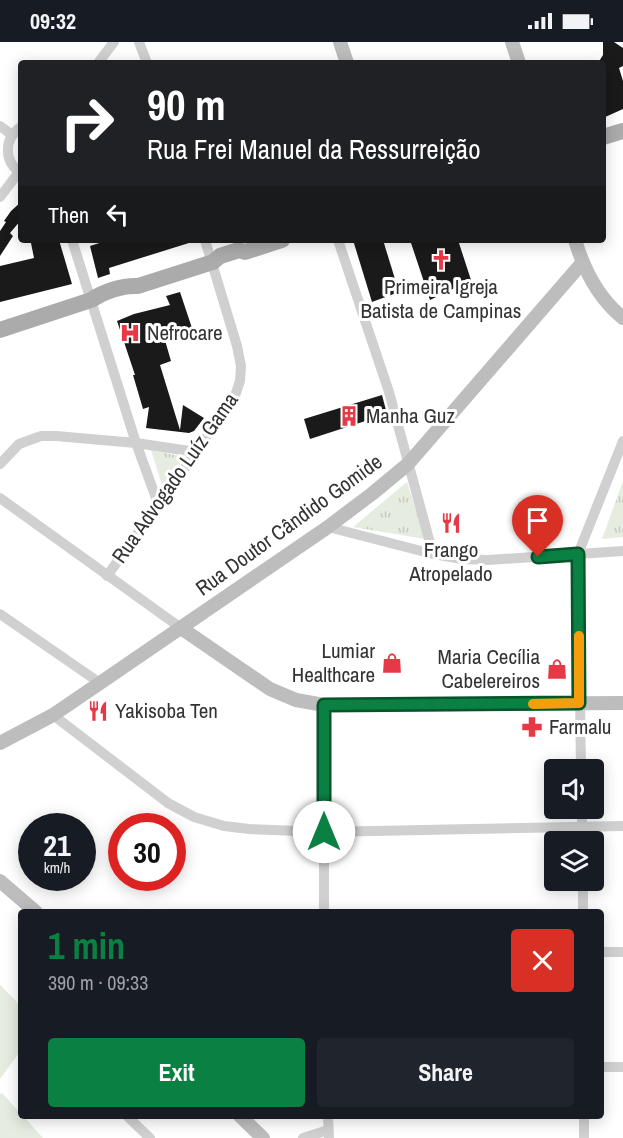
<!DOCTYPE html>
<meta charset="utf-8">
<style>
body{margin:0;font-family:"Archivo Narrow",sans-serif;background:#20242c;color:#f1f3f6;height:100vh;display:flex;flex-direction:column;font-size:22px;white-space:nowrap}
*{box-sizing:border-box;margin:0}
p{font-size:20px;color:#9ea1a6}
.icon{flex:none;width:33px;height:33px;fill:none;stroke:currentColor;stroke-width:2;stroke-linecap:round;stroke-linejoin:round}
.map{position:relative;flex:1;overflow:hidden}
.panel{position:absolute;left:18px;top:867px;width:586px;height:210px;display:flex;flex-direction:column;background:#171b24;border-radius:6px;box-shadow:0 3px 15px #0003}
.panel>*{flex:none}
.guide{position:absolute;left:18px;top:18px;width:588px;height:183px;border-radius:6px;box-shadow:0 3px 15px #0003;background:#202124;color:#fff;overflow:hidden}
.buttons{position:absolute;left:544px;top:717px;display:grid;gap:12px}
.buttons a{display:grid;place-items:center;width:60px;height:60px;border-radius:6px;background:#171b24;box-shadow:0 3px 15px #0003;font-size:30px}
.speed{position:absolute;left:18px;top:771px;display:flex;gap:12px;font-size:30px;font-weight:700;text-align:center}
.speed>*{display:grid;place-content:center;width:78px;height:78px;border-radius:50%;background:#171b24;box-shadow:0 3px 15px #0003;line-height:1}
.speed small{font-size:15px;font-weight:400}
.speed .limit{border:9px solid #d22;background:#fff;color:#111}
.pin{position:absolute;display:grid;place-items:center;width:51px;height:51px;color:#fff;margin:-62px -26px;border-radius:50% 50% 50% 0;rotate:-45deg;box-shadow:0 0 6px #0007}
.pin .icon{rotate:45deg}
.me{position:absolute;width:66px;margin:-33px;rotate:0deg;stroke-linejoin:round;filter:drop-shadow(0 0 4px #0008)}
.turn{display:flex;align-items:center;gap:21px;height:126px;padding:0 30px;font-size:27px}
.turn .icon{width:78px;height:78px;stroke-width:2.5}
.turn b{display:block;font-size:42px;line-height:51px}
.then{display:flex;align-items:center;height:57px;padding:0 30px;background:#0003;gap:12px;font-size:22px}
.round{display:grid;place-items:center;flex:none;width:63px;height:63px;border-radius:6px;background:#20242c}
.headline{display:flex;align-items:center;justify-content:space-between;height:102px;padding:0 30px}
h1{font-size:36px;font-weight:700;line-height:45px;color:#0b8043}
.primary-button{display:flex;gap:12px;margin-top:auto;padding:12px 30px}
.primary-button a{flex:1;height:69px;border-radius:6px;background:#0b8043;color:#fff;font-size:24px;font-weight:700;line-height:69px;text-align:center}
.primary-button a+a{background:#20242c;color:#f1f3f6}
.status{display:flex;justify-content:space-between;align-items:center;height:42px;padding:0 30px;background:#171b24;direction:ltr}
.status svg{height:16px;fill:currentColor}
.map>svg:first-child{display:block}
.green{fill:#e6ecdf}
.park{fill:url(#park-tufts)}
.building{fill:#1a1a1a}
.lines{fill:none;stroke-linecap:round;stroke-linejoin:round}
.street{stroke:#d0d0d0;stroke-width:10}
.secondary{stroke:#bdbdbd;stroke-width:14}
.primary{stroke:#ababab;stroke-width:16}
.route-casing{stroke:#07532c;stroke-width:15}
.route{stroke:#0b8043;stroke-width:10}
.slow{stroke:#f59e0b;stroke-width:10}
.labels{text-anchor:middle;stroke-width:6;stroke-linejoin:round;paint-order:stroke}
.poi-label{font-size:21px;fill:#333;stroke:#fff;text-anchor:start}
.street-label{font-size:21px;fill:#333;stroke:#fff}
</style>
<div class="status"><b>09:32</b><svg viewBox="0 0 49 12"><path d="M0 12V9h3v3zM5 12V6h3v6zM10 12V3h3v9zM15 12V0h3v12zM26 1h20v11H26zM47 4h2v5h-2z"/></svg></div>
<div class="map">
<svg width="623" height="1096" viewBox="0 0 623 1096">
<defs>
<pattern id="park-tufts" width="24" height="20" patternUnits="userSpaceOnUse" patternTransform="scale(1.5)"><rect width="24" height="20" fill="#e6ecdf"/><path d="M3 7l-1-3M5 7V3M7 7l1-3M15 17l-1-3M17 17v-4M19 17l1-3" fill="none" stroke="#c6cbc0"/></pattern>
</defs>
<rect width="100%" height="100%" fill="#fff"/>
<!-- green -->
<g class="green">
<path d="M0 943 16 959 21 967V1008L0 1037Z"/>
<path d="M2 1051 21 1072V1074H23L43 1096H0V1052Z"/>
</g>
<!-- park -->
<g class="park">
<path d="M151 408 185 415 163 446Z"/>
<path d="M623 439V495L602 497Z"/>
<path d="M407 440 425 497 353 485Z"/>
</g>
<!-- building -->
<g class="building">
<path d="M603 0H614L623 6V24L619 26 623 39V67L603 76V21H598L603 13Z"/>
<path d="M21 160V178L10 191 13 194 0 214V189L6 180 4 179 11 169Z"/>
<path d="M42 198H59L72 242 0 260V224L34 216 31 201Z"/>
<path d="M109 198H192V200L109 226 110 232 98 236 90 204Z"/>
<path d="M353 198H383L399 250 372 260Z"/>
<path d="M410 198H458L471 238 430 258Z"/>
<path d="M180 250 194 292 180 294 178 288 164 295 171 319 160 323 180 388 183 363 204 376 194 389 189 391 146 386 149 365 143 367 133 333H135L117 279 134 272 170 263 166 254Z"/>
<path d="M382 353 387 372 310 397 304 377Z"/>
</g>
<g class="lines">
<!-- street -->
<g class="street">
<path d="M139 0 147 21"/>
<path d="M98 21 114 0"/>
<path d="M0 84 12 93"/>
<path d="M21 85C3 97 4 120 21 131"/>
<path d="M0 155 19 130"/>
<path d="M72 198 136 401 159 464"/>
<path d="M338 198 389 350 433 512"/>
<path d="M0 422 19 402 41 394H56L136 401 196 410"/>
<path d="M0 456 181 586"/>
<path d="M328 485 433 512 462 517 488 518 623 509"/>
<path d="M107 534 196 410 236 351 240 339 241 324 237 304 205 198"/>
<path d="M0 572 100 641"/>
<path d="M324 663V870"/>
<path d="M53 673 168 761 194 775 224 784 249 787 323 790 623 784"/>
<path d="M581 728 578 512 623 399"/>
<path d="M582 766V800"/>
<path d="M583 838V870"/>
<path d="M602 910H623"/>
<path d="M602 1025H623"/>
<path d="M127 1074 150 1096"/>
<path d="M328 1074 329 1096"/>
<path d="M303 1096 328 1088"/>
<path d="M584 1096V1074"/>
</g>
<!-- secondary -->
<g class="secondary">
<path d="M340 0 347 21"/>
<path d="M512 0 519 21"/>
<path d="M575 198C584 228 598 256 623 276"/>
<path d="M181 586 270 647 296 658 324 663 623 661"/>
<path d="M0 701 53 673 100 641 328 485 373 451 408 422 582 221"/>
<path d="M0 839 36 870"/>
<path d="M240 1074 263 1096"/>
</g>
<!-- primary -->
<g class="primary">
<path d="M603 95 623 89"/>
<path d="M0 288 91 258C103 250 122 243 138 244L213 220 220 214 239 208 245 210 282 198"/>
</g>
</g>
<g class="lines">
<!-- route casing -->
<g class="route-casing">
<path id="route" d="M324 790V663L579 661 578 512 538 515"/>
</g>
<!-- route -->
<use href="#route" class="route"/>
<!-- slow -->
<path class="slow" d="M533 662 579 661V594"/>
</g>
<!-- icons -->
<defs>
<g id="church-bare" transform="scale(1.62)"><path d="M-1.2-6h2.4v3.5h3.3v2.4h-3.3V6h-2.4V-.1h-3.3v-2.4h3.3Z" fill="#e63946" stroke="#fff" stroke-width="2.5" paint-order="stroke"/></g>
<g id="hospital-bare" transform="scale(1.62)"><path d="M-5-5h3v3.5h4V-5h3V5h-3V1.5h-4V5h-3Z" fill="#e63946" stroke="#fff" stroke-width="2.5" paint-order="stroke"/></g>
<g id="building-bare" transform="scale(1.62)"><path d="M-4-6H4V6H1V3H-1V6H-4ZM-2.5-4.3h1.7v1.8h-1.7ZM.8-4.3h1.7v1.8H.8ZM-2.5-1h1.7V.8h-1.7ZM.8-1h1.7V.8H.8Z" fill="#e63946" stroke="#fff" stroke-width="2.5" paint-order="stroke"/></g>
<g id="restaurant-bare" transform="scale(1.62)"><path d="M-5-6h1v4h1v-4h1v4h1v-4h1v5L-1.5 .5V6h-2V.5L-5-1ZM5-6V6H3V1.5H1.5Q1.5-4 5-6Z" fill="#e63946" stroke="#fff" stroke-width="2.5" paint-order="stroke"/></g>
<g id="shop-bare" transform="scale(1.62)"><path d="M-5-2.5h2.3a2.7 3.5 0 0 1 5.4 0H5L5.5 6h-11ZM-1.5-2.5h3a1.5 2.3 0 0 0-3 0Z" fill="#e63946" stroke="#fff" stroke-width="2.5" paint-order="stroke"/></g>
<g id="pharmacy-bare" transform="scale(1.62)"><path d="M-2-6h4v4h4v4h-4v4h-4v-4h-4v-4h4Z" fill="#e63946" stroke="#fff" stroke-width="2.5" paint-order="stroke"/></g>
</defs>
<g fill-rule="evenodd">
<use href="#church-bare" x="441" y="218"/>
<use href="#hospital-bare" x="130" y="291"/>
<use href="#building-bare" x="349" y="374"/>
<use href="#restaurant-bare" x="451" y="481"/>
<use href="#shop-bare" x="392" y="621"/>
<use href="#shop-bare" x="557" y="627"/>
<use href="#restaurant-bare" x="98" y="669"/>
<use href="#pharmacy-bare" x="532" y="685"/>
</g>
<g class="labels">
<!-- poi labels -->
<g class="poi-label">
<text x="441" y="252" text-anchor="middle">Primeira Igreja<tspan x="441" dy="24">Batista de Campinas</tspan></text>
<text x="147" y="298">Nefrocare</text>
<text x="366" y="381">Manha Guz</text>
<text x="451" y="515" text-anchor="middle">Frango<tspan x="451" dy="24">Atropelado</tspan></text>
<text x="375" y="616" text-anchor="end">Lumiar<tspan x="375" dy="24">Healthcare</tspan></text>
<text x="540" y="622" text-anchor="end">Maria Cecília<tspan x="540" dy="24">Cabelereiros</tspan></text>
<text x="115" y="676">Yakisoba Ten</text>
<text x="549" y="692">Farmalu</text>
</g>
<!-- street labels -->
<g class="street-label">
<text transform="translate(175 436) rotate(-55)" y="7">Rua Advogado Luíz Gama</text>
<text transform="translate(289 483) rotate(-36)" y="7">Rua Doutor Cândido Gomide</text>
</g>
</g>
</svg>
<div class="buttons">
<a><svg class="icon" aria-label="sound" viewBox="0 0 24 24"><path d="M4 9h4l5-4v14l-5-4H4zM17 9q2 3 0 6"/></svg></a>
<a><svg class="icon" aria-label="layers" viewBox="0 0 24 24"><path d="M12 4l9 5-9 5-9-5zM3 14l9 5 9-5"/></svg></a>
</div>
<div class="speed"><div>21<small>km/h</small></div><div class="limit">30</div></div>
<div class="pin" style="left:538px;top:515px;background:#d93025"><svg class="icon" aria-label="arrive" viewBox="0 0 24 24"><path d="M6 21V4h12l-3 4 3 4H6"/></svg></div>
<svg class="me" style="left:324px;top:790px" viewBox="-20 -20 40 40"><circle r="19" fill="#fff"/><path d="M0-13L10 11 0 6-10 11z" fill="#0b8043"/></svg>
<div class="guide">
<div class="turn"><svg class="icon" aria-label="right" viewBox="0 0 24 24"><path d="M7 20v-9h11M14 6l5 5-5 5"/></svg><div><b>90 m</b>Rua Frei Manuel da Ressurreição</div></div>
<div class="then">Then<svg class="icon" aria-label="left" viewBox="0 0 24 24"><path d="M17 20v-9H6M10 6l-5 5 5 5"/></svg></div>
</div>
<section class="panel">
<div class="headline"><div><h1>1 min</h1><p>390 m · 09:33</p></div><a class="round" style="background:#d93025;color:#fff"><svg class="icon" aria-label="close" viewBox="0 0 24 24"><path d="M6 6l12 12M18 6L6 18"/></svg></a></div>
<div class="primary-button"><a>Exit</a><a>Share</a></div>
</section>
</div>
